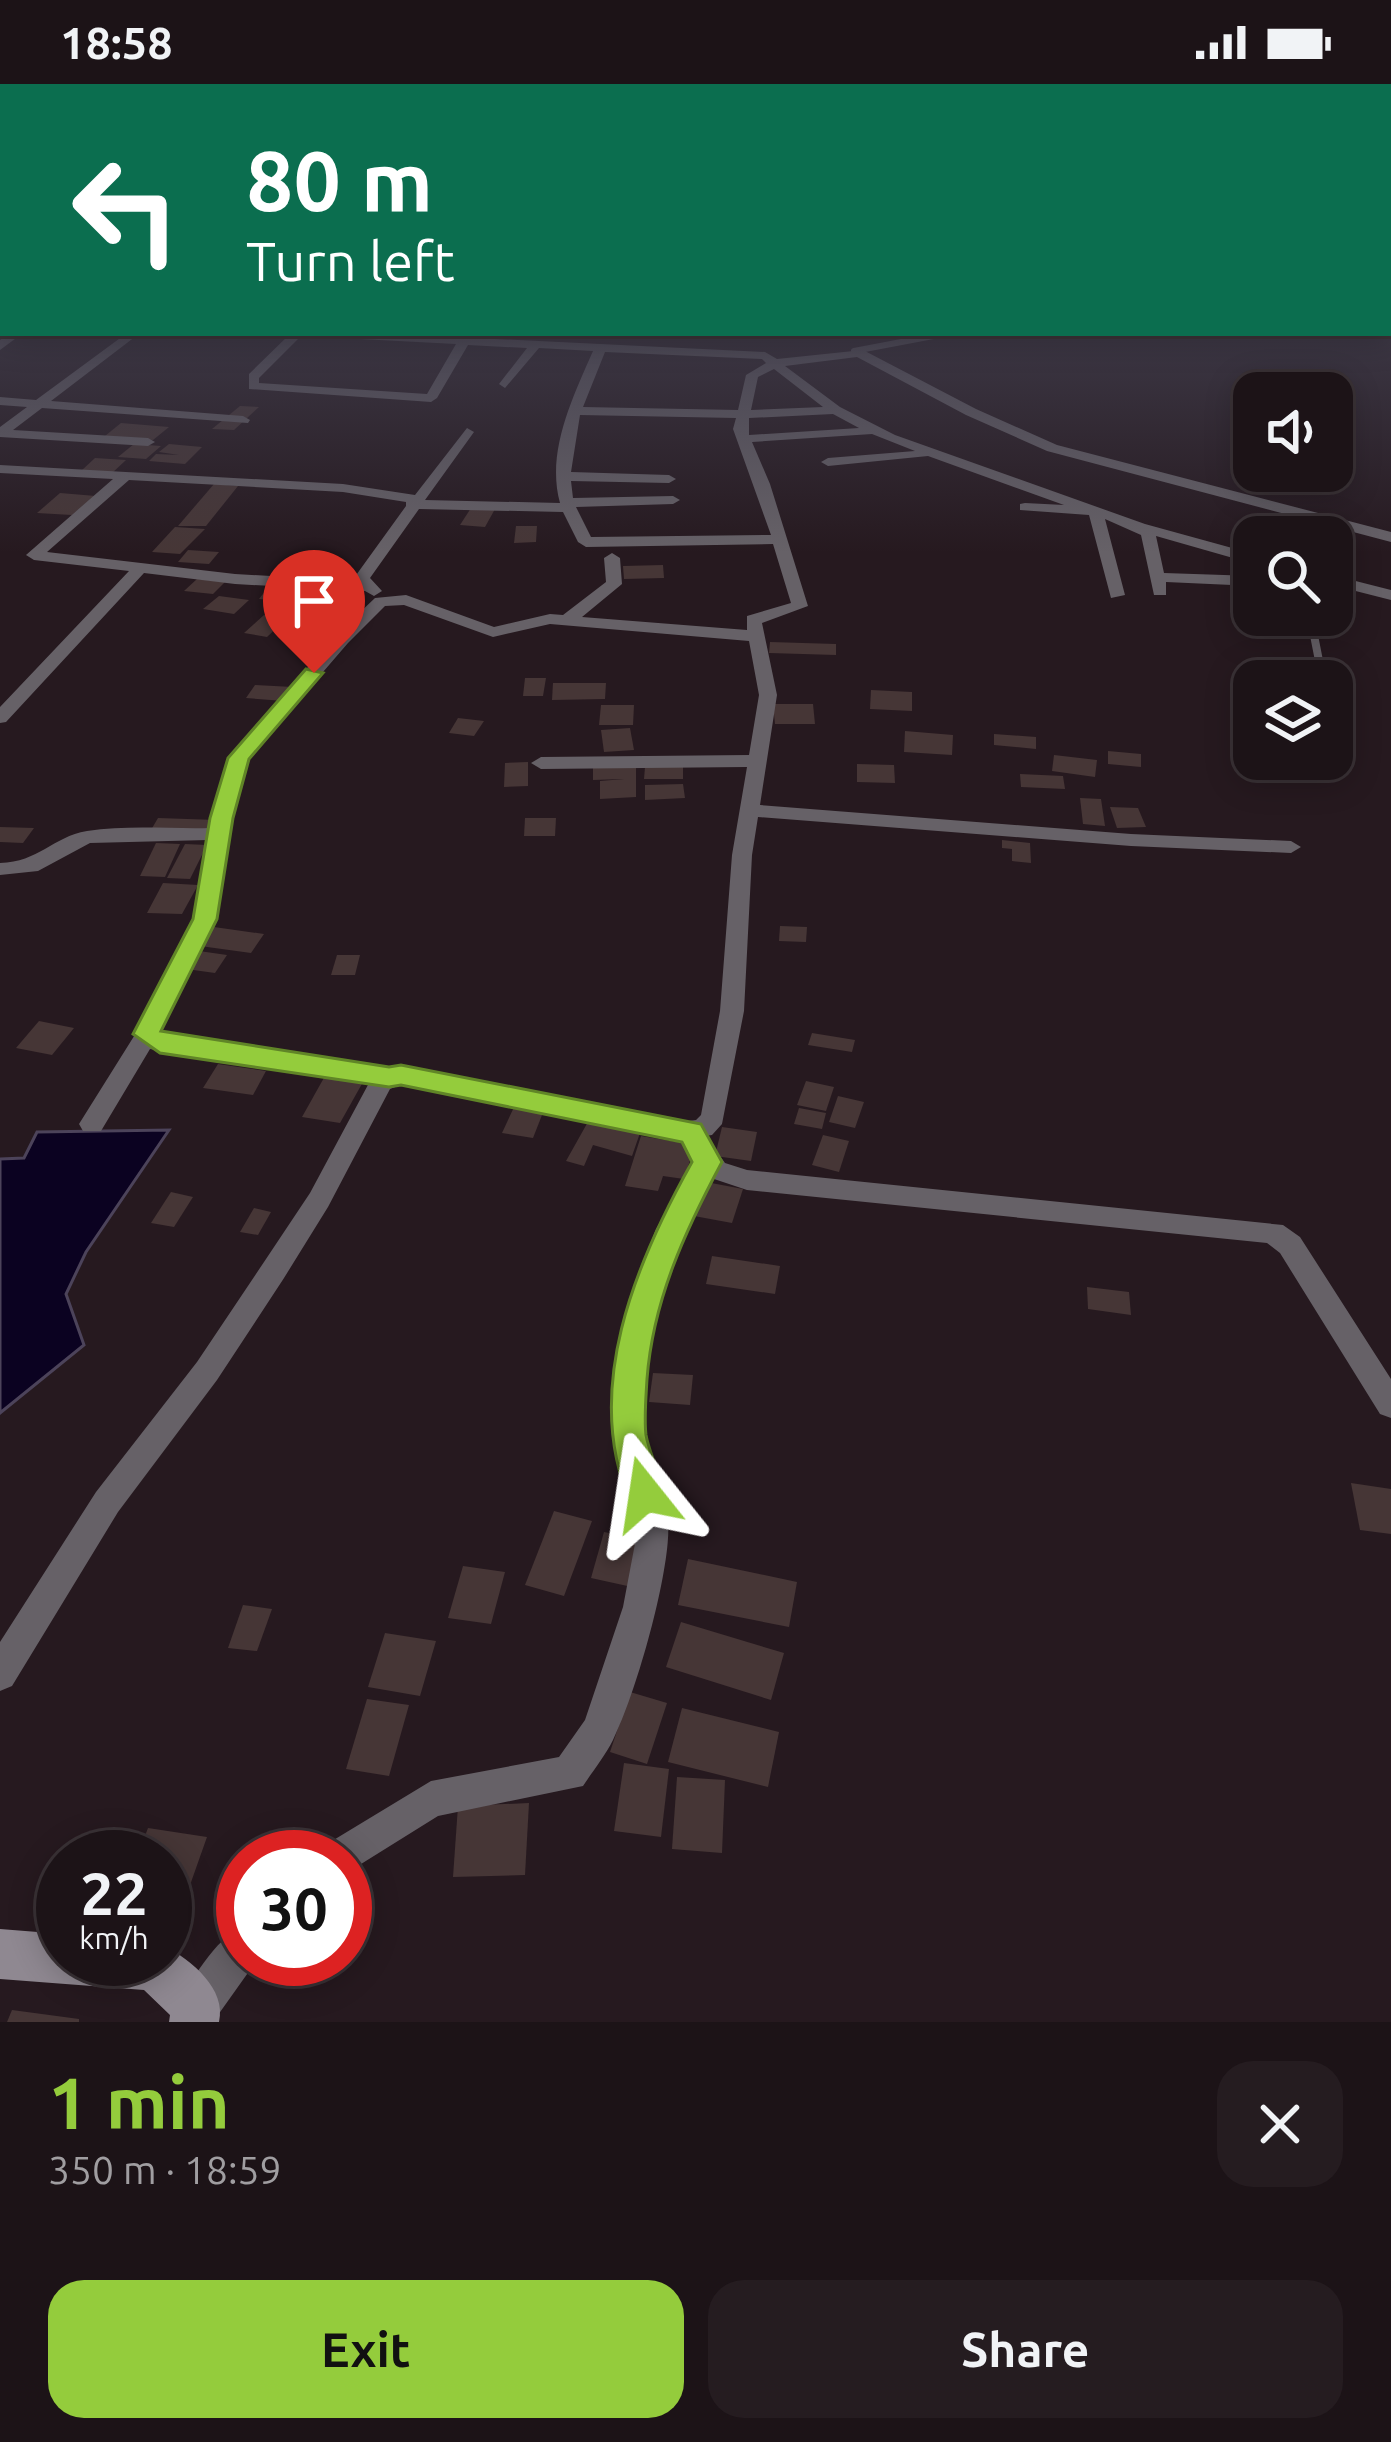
<!DOCTYPE html>
<meta charset="utf-8">
<style>
body{margin:0;font-family:Ubuntu,sans-serif;background:#251c20;color:#f1f3f6;height:100vh;display:flex;flex-direction:column;font-size:45px;white-space:nowrap}
*{box-sizing:border-box;margin:0}
p{font-size:39px;color:#a09ea1}
.icon{flex:none;width:66px;height:66px;fill:none;stroke:currentColor;stroke-width:2;stroke-linecap:round;stroke-linejoin:round}
.map{position:relative;height:1938px;overflow:hidden}
.sheet{display:flex;flex-direction:column;background:#1c1317;flex:1}
.sheet>*{flex:none}
.banner{position:absolute;left:0px;top:0px;width:1392px;height:252px;box-shadow:0 6px 30px #0003,0 0 0 3px #3a3236;background:#0b6e4f;color:#fff;overflow:hidden}
.controls{position:absolute;left:1233px;top:288px;display:grid;gap:24px}
.controls a{display:grid;place-items:center;width:120px;height:120px;border-radius:24px;background:#1c1317;box-shadow:0 6px 30px #0003,0 0 0 3px #3a3236;font-size:60px}
.speed{position:absolute;left:36px;top:1746px;display:flex;gap:24px;font-size:60px;font-weight:700;text-align:center}
.speed>*{display:grid;place-content:center;width:156px;height:156px;border-radius:50%;background:#1c1317;box-shadow:0 6px 30px #0003,0 0 0 3px #3a3236;line-height:1}
.speed small{font-size:30px;font-weight:400}
.speed .limit{border:18px solid #d22;background:#fff;color:#111}
.pin{position:absolute;display:grid;place-items:center;width:102px;height:102px;color:#fff;margin:-123px -51px;border-radius:50% 50% 50% 0;rotate:-45deg;box-shadow:0 0 12px #0007}
.pin .icon{rotate:45deg}
.me{position:absolute;width:132px;margin:-66px;rotate:345deg;stroke-linejoin:round;filter:drop-shadow(0 0 9px #0008)}
.turn{display:flex;align-items:center;gap:42px;height:252px;padding:0 48px;font-size:54px}
.turn .icon{width:156px;height:156px;stroke-width:2.5}
.turn b{display:block;font-size:84px;line-height:102px}
.round{display:grid;place-items:center;flex:none;width:126px;height:126px;border-radius:36px;background:#251c20}
.overview{display:flex;align-items:center;justify-content:space-between;height:204px;padding:0 48px}
h1{font-size:72px;font-weight:700;line-height:90px;color:#94cc3c}
.cta{display:flex;gap:24px;margin-top:auto;padding:24px 48px}
.cta a{flex:1;height:138px;border-radius:36px;background:#94cc3c;color:#111;font-size:48px;font-weight:700;line-height:138px;text-align:center}
.cta a+a{background:#251c20;color:#f1f3f6}
.status{display:flex;justify-content:space-between;align-items:center;height:84px;padding:0 60px;background:#1c1317;direction:ltr}
.status svg{height:33px;fill:currentColor}
.map>svg:first-child{display:block}
.water{fill:#0b0221;stroke:#4c435a;stroke-width:3}
.building{fill:#463636}
.lines{fill:none;stroke-linecap:round;stroke-linejoin:round}
.lane-far1{stroke:#666167;stroke-width:6}
.lane{stroke:#666167;stroke-width:8}
.street{fill:#666167;fill-rule:evenodd}
.secondary{fill:#8f8891;fill-rule:evenodd}
.route{fill:#94cc3c;stroke:#608527;stroke-width:3}
</style>
<div class="status"><b>18:58</b><svg viewBox="0 0 49 12"><path d="M0 12V9h3v3zM5 12V6h3v6zM10 12V3h3v9zM15 12V0h3v12zM26 1h20v11H26zM47 4h2v5h-2z"/></svg></div>
<div class="map">
<svg width="1391" height="1938" viewBox="0 0 1391 1938">
<rect width="100%" height="100%" fill="#26191f"/>
<!-- water -->
<path class="water" d="M169 1046 86 1168 66 1210 84 1261 0 1329V1075L24 1074 37 1048Z"/>
<!-- building -->
<g class="building">
<path d="M240 322 259 323 234 346 212 345Z"/>
<path d="M121 339 169 343 153 356 105 352Z"/>
<path d="M134 360 161 362 146 375 118 373Z"/>
<path d="M169 360 202 363 185 380 149 377 156 370 179 371 159 368Z"/>
<path d="M95 374 126 376 111 390 81 387Z"/>
<path d="M214 400 238 402 206 442H178Z"/>
<path d="M60 409 96 412 72 431 37 429Z"/>
<path d="M471 424 495 425 485 443 460 441Z"/>
<path d="M516 442H537L536 458 514 459Z"/>
<path d="M175 443 205 445 180 470 152 468Z"/>
<path d="M188 466 219 468 209 480 178 478Z"/>
<path d="M663 481 664 494 624 495 623 482Z"/>
<path d="M197 495 225 498 213 510 184 507Z"/>
<path d="M269 502 304 505 294 518 259 515Z"/>
<path d="M219 512 249 516 234 530 203 525Z"/>
<path d="M264 531 286 535 267 553 244 549Z"/>
<path d="M770 558 836 560V571L769 569Z"/>
<path d="M525 594H546L543 612H523Z"/>
<path d="M553 599H606L605 615 552 616Z"/>
<path d="M255 601 293 603 284 617 246 614Z"/>
<path d="M871 606 912 608V627L870 625Z"/>
<path d="M773 620H813L815 640H775Z"/>
<path d="M601 621H634L633 641H599Z"/>
<path d="M458 634 484 637 474 652 449 649Z"/>
<path d="M630 644 634 666 604 668 601 646Z"/>
<path d="M905 647 953 651 952 671 904 668Z"/>
<path d="M994 650 1036 653V665L994 661Z"/>
<path d="M1108 667 1141 670V683L1108 680Z"/>
<path d="M1054 671 1097 676 1095 693 1052 687Z"/>
<path d="M528 678V702L504 703 505 679Z"/>
<path d="M636 679V713L600 715V697L624 695 593 696V680Z"/>
<path d="M857 680 894 681 895 699 857 698Z"/>
<path d="M645 683H683V695H644Z"/>
<path d="M1020 690 1063 692 1065 705 1021 703Z"/>
<path d="M683 700 685 714 645 716V701Z"/>
<path d="M1080 714 1101 715 1105 742 1083 740Z"/>
<path d="M1110 723 1138 724 1146 743 1117 744Z"/>
<path d="M158 734 217 736 211 748 151 746Z"/>
<path d="M525 734H556L555 752H524Z"/>
<path d="M0 743 34 744 23 759 0 758Z"/>
<path d="M1002 756 1030 759 1031 779 1012 777V765L1002 764Z"/>
<path d="M156 759 180 760 165 793 140 792Z"/>
<path d="M185 760 207 761 190 795 167 794Z"/>
<path d="M163 799 198 801 182 830 147 829Z"/>
<path d="M780 842 807 843 806 858 779 857Z"/>
<path d="M214 843 264 850 251 869 200 862Z"/>
<path d="M199 867 227 871 215 889 186 885Z"/>
<path d="M337 871H360L355 891H331Z"/>
<path d="M39 937 74 944 52 971 16 964Z"/>
<path d="M812 949 855 956 852 968 808 961Z"/>
<path d="M218 980 266 987 253 1011 203 1004Z"/>
<path d="M325 992 363 998 340 1039 302 1033Z"/>
<path d="M806 997 834 1003 826 1027 797 1021Z"/>
<path d="M838 1012 864 1018 855 1044 829 1038Z"/>
<path d="M515 1021 544 1026 533 1054 502 1049Z"/>
<path d="M799 1024 826 1029 822 1045 794 1040Z"/>
<path d="M589 1036 640 1049 632 1072 593 1061 584 1082 566 1077Z"/>
<path d="M722 1043 757 1048 751 1077 715 1072Z"/>
<path d="M823 1051 849 1057 839 1088 812 1081Z"/>
<path d="M641 1052 695 1061 684 1095 663 1092 658 1107 625 1102Z"/>
<path d="M706 1098 743 1105 732 1139 694 1132Z"/>
<path d="M171 1108 193 1113 174 1143 151 1139Z"/>
<path d="M254 1124 271 1128 258 1151 240 1148Z"/>
<path d="M712 1172 780 1182 775 1210 706 1200Z"/>
<path d="M1087 1203 1129 1208 1131 1231 1088 1225Z"/>
<path d="M653 1289 693 1291 690 1321 649 1318Z"/>
<path d="M1351 1399 1391 1405V1450L1360 1446Z"/>
<path d="M554 1427 592 1437 564 1512 525 1501Z"/>
<path d="M604 1448 645 1456 632 1503 591 1494Z"/>
<path d="M688 1475 797 1498 789 1543 678 1521Z"/>
<path d="M463 1482 505 1488 491 1540 448 1534Z"/>
<path d="M243 1521 272 1525 257 1567 228 1564Z"/>
<path d="M681 1538 784 1569 771 1616 666 1583Z"/>
<path d="M385 1549 436 1557 420 1612 368 1603Z"/>
<path d="M630 1608 667 1619 647 1680 610 1668Z"/>
<path d="M367 1615 409 1621 389 1692 346 1685Z"/>
<path d="M682 1624 779 1648 768 1703 668 1678Z"/>
<path d="M624 1679 669 1685 661 1753 614 1747Z"/>
<path d="M677 1693 725 1696 722 1769 672 1765Z"/>
<path d="M529 1719 525 1791 453 1793 458 1722Z"/>
<path d="M148 1744 207 1753 178 1835 165 1834V1773H137Z"/>
<path d="M12 1926 79 1935V1938H7Z"/>
</g>
<g class="lines">
<!-- lane-far1 -->
<path class="lane-far1" d="M854 267 949 249"/>
<!-- lane -->
<path class="lane" d="M1310 531 1323 597"/>
<!-- street -->
<g class="street">
<rect x="0" y="224" width="3" height="6"/>
<path d="M10 249H23L0 266V256Z"/>
<path d="M127 249H140L51 317 243 332 250 336 248 339 42 324 13 346 148 354 155 358 148 362 0 353V343L27 323 0 321V313L36 316Z"/>
<path d="M291 249H373L765 268 777 275 863 266 976 325 1057 361 1391 448V458L1047 367 966 331 857 273 785 282 840 323 895 351 1145 440 1254 470V480L1156 452 1164 489 1254 492V502L1166 498V511H1154L1141 451 1105 435 1125 511 1111 514 1089 431 1020 426V420L1025 419 1064 421 928 372 828 382 821 378 828 374 915 367 872 350 752 358 770 400 808 522 762 539 777 611 760 721 1131 750 1291 757 1301 763 1291 769 1131 762 758 733 752 771 744 927 722 1040 712 1051 673 1057 403 1000 390 1005 328 1123 284 1194 217 1296 118 1428 12 1602 0 1607V1558L96 1408 197 1278 264 1178 310 1109 369 999 150 965 101 1047H83L79 1040 136 949 194 835 208 756 90 759 38 787 0 791V779C39 778 52 753 87 747 126 741 170 745 210 744L232 670 336 551 375 514 406 511 494 543 550 530 563 531 606 498 604 474 612 469 620 474 622 500 582 533 747 546V532L791 519 773 460 586 463 578 458 563 428 419 425 370 494 382 507 374 512 365 507 235 500 144 489 6 638 0 639V623L129 487 34 476 26 471 113 395 0 389V381L343 400 415 411 467 344 474 348 425 416 560 419C546 368 572 315 593 267L539 264 505 304 499 300 527 264 468 261 437 314 431 318 249 305V290ZM301 252H302L456 260 427 310 259 299V294ZM605 268 762 275 766 279 746 291 738 326 583 323ZM774 285 823 323 751 326 758 293ZM833 330 859 344 749 351V334ZM580 331 736 334 733 345 771 451 591 453 576 423 673 420 680 416 673 412 573 414 571 397 669 399 676 395 669 391 571 388ZM129 396 343 408 406 418V422L354 494 356 497 235 490 47 468ZM404 521 493 553 550 540 749 557 759 611 749 671 541 673 531 679 541 685 747 683 732 771 720 927 701 1031 696 1036 673 1039 401 982 392 985 166 953 160 948 216 835 232 733 248 675 348 559 385 522Z"/>
<path d="M1332 491 1391 506V516L1332 501Z"/>
<path d="M701 1055 710 1058 725 1079 747 1086 1283 1141 1300 1153 1391 1295V1334L1380 1330 1280 1169 1267 1159 747 1106 711 1094C670 1170 637 1259 643 1347 646 1382 671 1419 668 1454 665 1505 636 1609 613 1656 605 1672 593 1687 583 1702L438 1732 345 1790V1773H321L327 1760 431 1697 559 1673 585 1636 623 1523 637 1449 613 1350 615 1292 635 1200 656 1145 695 1076 688 1065 692 1058Z"/>
<path d="M243 1842V1875L257 1876 213 1938H182L177 1926C188 1899 216 1854 243 1842Z"/>
</g>
<!-- secondary -->
<path class="secondary" d="M0 1845 63 1850V1875H165V1862C191 1876 227 1905 219 1938H169L170 1931 144 1906 0 1895Z"/>
</g>
<!-- sky -->
<linearGradient id="sky" x2="0" y2="1"><stop stop-color="#150e11"/><stop offset="0.42" stop-color="#413e4d"/><stop offset="1" stop-color="#413e4d" stop-opacity="0"/></linearGradient>
<rect width="1391" height="469" fill="url(#sky)"/>
<!-- route -->
<path class="route" d="M306 585 323 589 249 675 233 734 217 835 161 947 389 983 401 981 701 1040 722 1078C685 1147 653 1216 647 1295 646 1313 644 1334 646 1351 650 1375 668 1399 657 1422L645 1427 632 1422C580 1308 636 1178 692 1078L682 1058 401 1001 389 1003 160 969 133 950 193 835 210 734 228 674Z"/>
</svg>
<div class="controls">
<a><svg class="icon" aria-label="sound" viewBox="0 0 24 24"><path d="M4 9h4l5-4v14l-5-4H4zM17 9q2 3 0 6"/></svg></a>
<a><svg class="icon" aria-label="search" viewBox="0 0 24 24"><circle cx="10" cy="10" r="6"/><path d="M15 15l6 6"/></svg></a>
<a><svg class="icon" aria-label="layers" viewBox="0 0 24 24"><path d="M12 4l9 5-9 5-9-5zM3 14l9 5 9-5"/></svg></a>
</div>
<div class="speed"><div>22<small>km/h</small></div><div class="limit">30</div></div>
<div class="pin" style="left:314px;top:589px;background:#d93025"><svg class="icon" aria-label="arrive" viewBox="0 0 24 24"><path d="M6 21V4h12l-3 4 3 4H6"/></svg></div>
<svg class="me" style="left:645px;top:1410px" viewBox="-20 -20 40 40"><path d="M0-17L14 15 0 8-14 15z" fill="#94cc3c" stroke="#fff" stroke-width="4"/></svg>
<div class="banner">
<div class="turn"><svg class="icon" aria-label="left" viewBox="0 0 24 24"><path d="M17 20v-9H6M10 6l-5 5 5 5"/></svg><div><b>80 m</b>Turn left</div></div>
</div>
</div>
<section class="sheet">
<div class="overview"><div><h1>1 min</h1><p>350 m · 18:59</p></div><a class="round"><svg class="icon" aria-label="close" viewBox="0 0 24 24"><path d="M6 6l12 12M18 6L6 18"/></svg></a></div>
<div class="cta"><a>Exit</a><a>Share</a></div>
</section>
